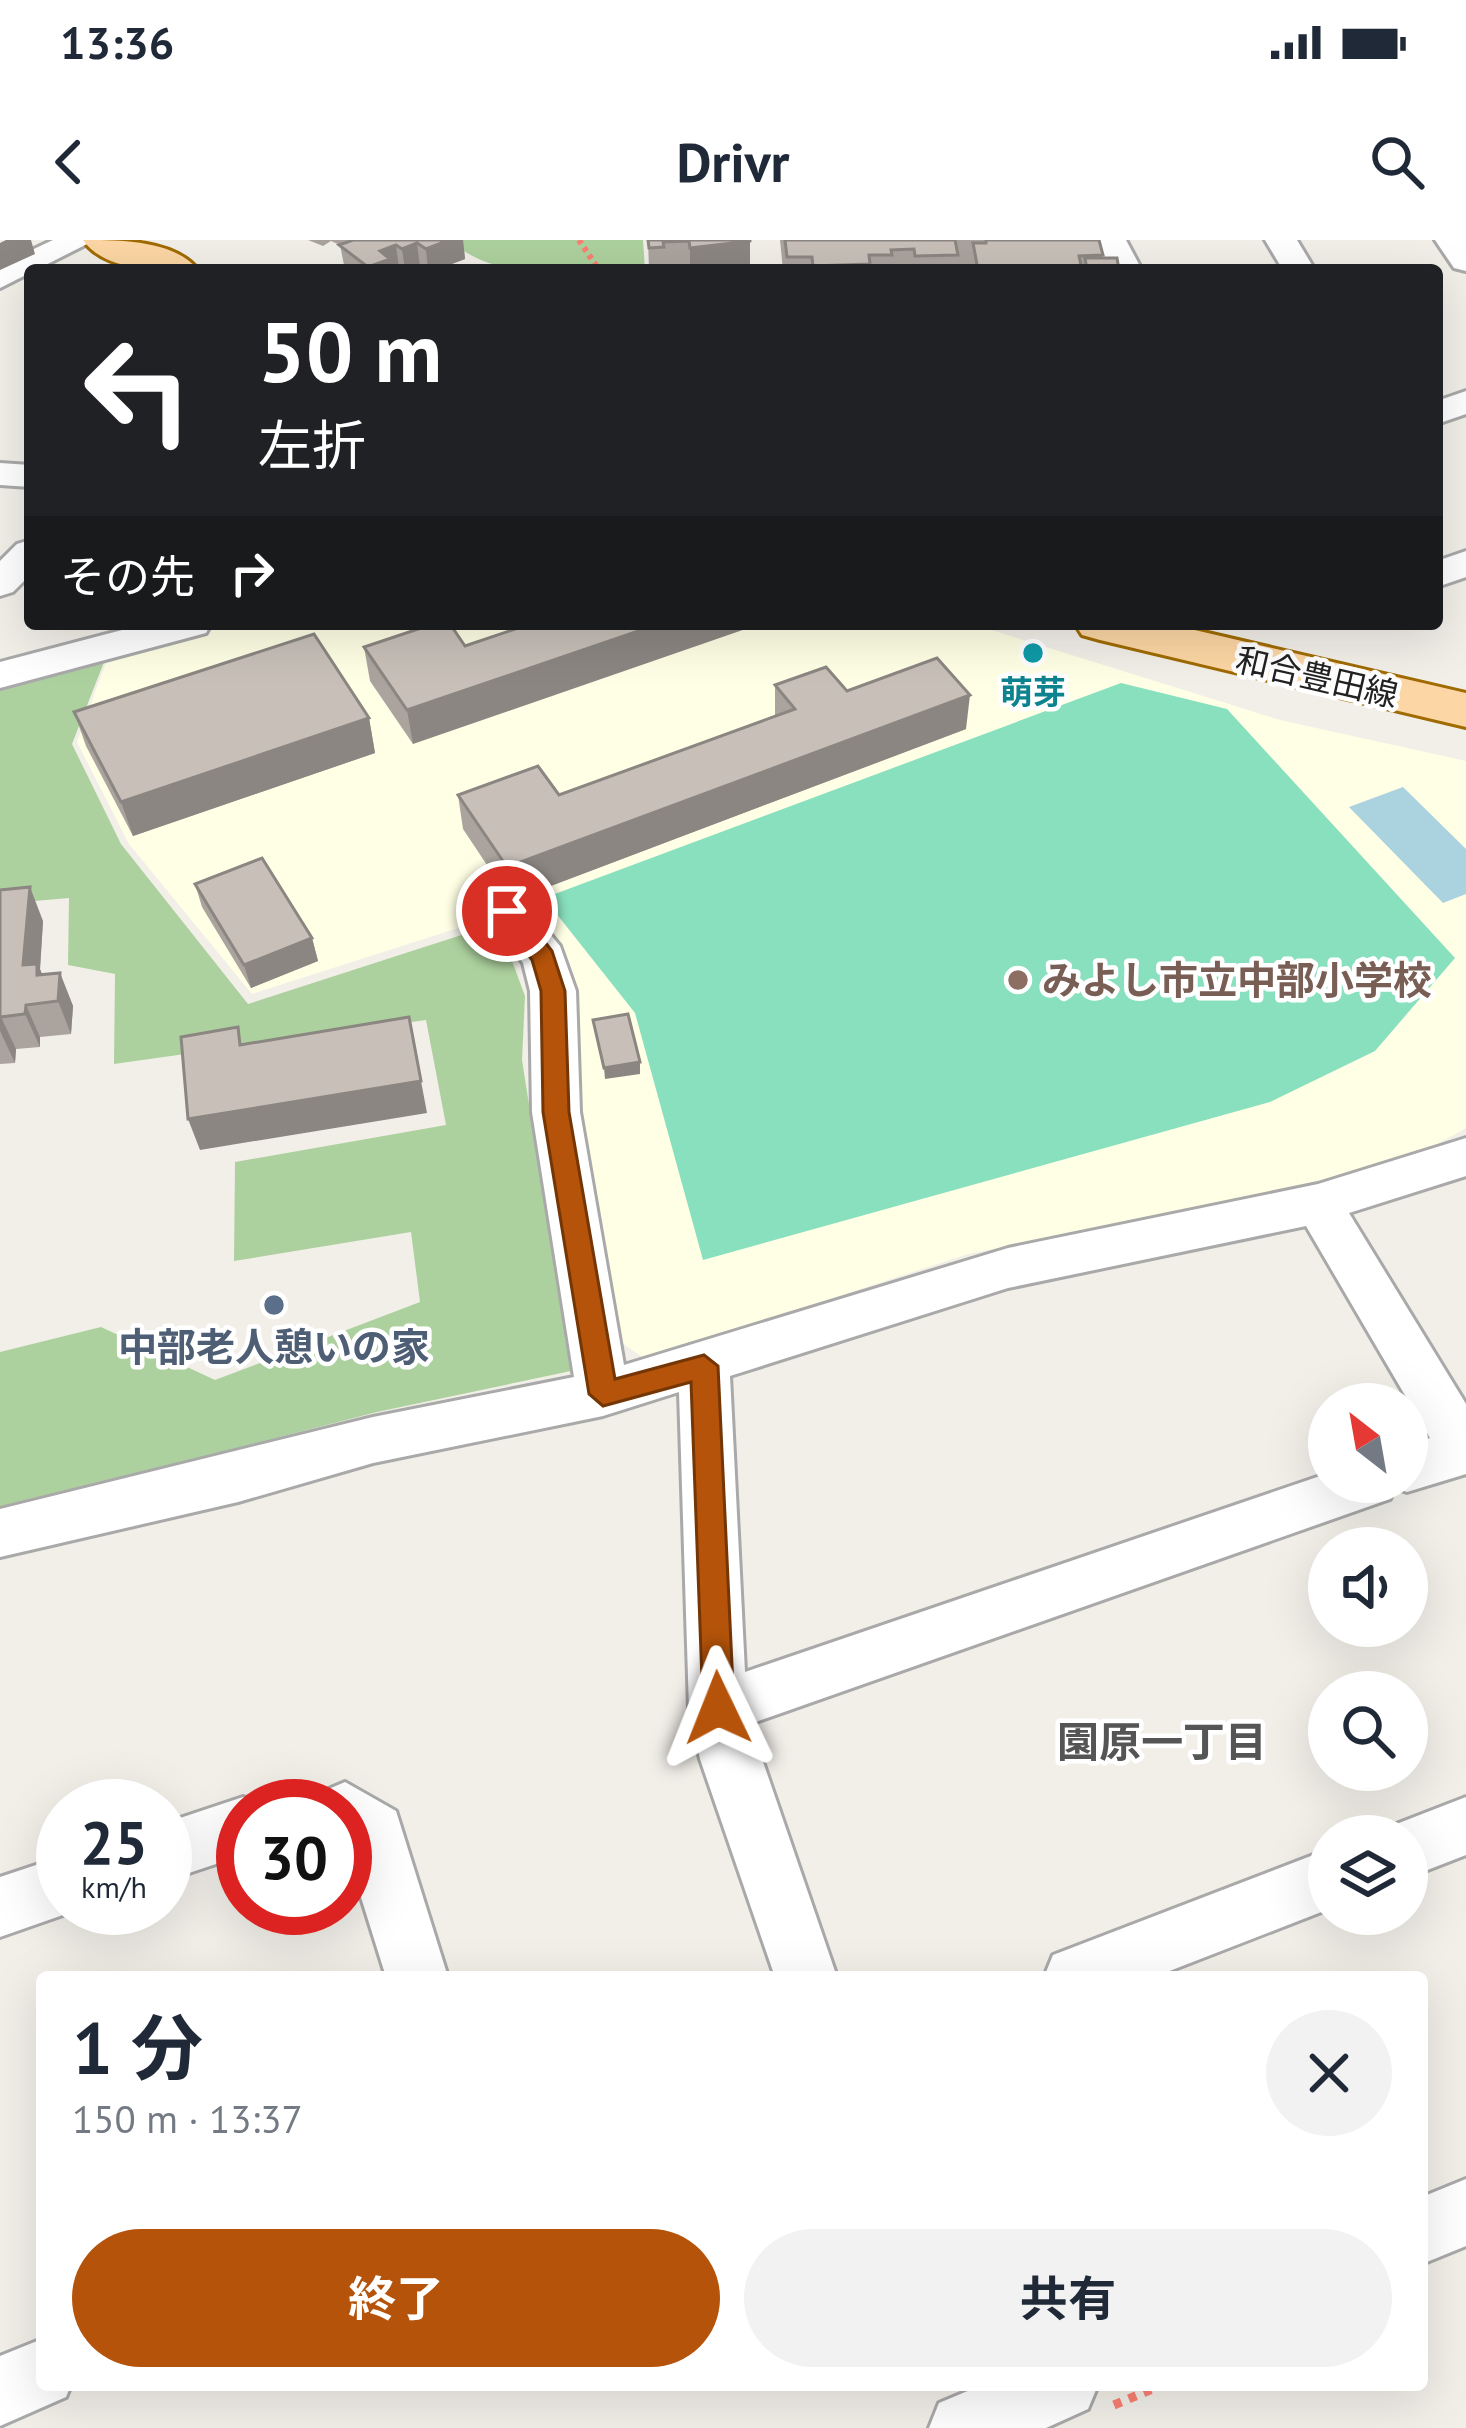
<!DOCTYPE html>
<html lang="ja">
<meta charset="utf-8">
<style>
body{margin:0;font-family:"PT Sans","Noto Sans JP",sans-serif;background:#f2f2f3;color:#1f2937;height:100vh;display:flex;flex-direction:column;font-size:45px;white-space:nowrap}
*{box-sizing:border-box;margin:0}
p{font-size:39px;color:#747a83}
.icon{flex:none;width:66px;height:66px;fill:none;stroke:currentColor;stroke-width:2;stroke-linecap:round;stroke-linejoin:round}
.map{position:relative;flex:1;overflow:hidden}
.details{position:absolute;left:36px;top:1731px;width:1392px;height:420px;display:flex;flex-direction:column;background:#fff;border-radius:12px;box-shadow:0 12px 48px #0002}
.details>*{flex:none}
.top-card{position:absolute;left:24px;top:24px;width:1419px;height:366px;border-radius:12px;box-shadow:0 12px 48px #0002;background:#202124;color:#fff;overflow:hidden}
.needle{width:78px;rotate:329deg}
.tools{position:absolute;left:1308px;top:1143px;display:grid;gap:24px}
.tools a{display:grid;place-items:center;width:120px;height:120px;border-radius:50%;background:#fff;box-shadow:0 12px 48px #0002;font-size:60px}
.speed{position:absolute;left:36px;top:1539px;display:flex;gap:24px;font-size:60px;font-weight:700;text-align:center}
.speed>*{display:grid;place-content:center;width:156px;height:156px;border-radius:50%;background:#fff;box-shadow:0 12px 48px #0002;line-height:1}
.speed small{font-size:30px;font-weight:400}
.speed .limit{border:18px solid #d22;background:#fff;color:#111}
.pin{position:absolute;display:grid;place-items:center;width:102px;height:102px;color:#fff;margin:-51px;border:6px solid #fff;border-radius:50%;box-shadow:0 3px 12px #0007}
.me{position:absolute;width:132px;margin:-66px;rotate:358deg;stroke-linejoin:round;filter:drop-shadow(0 0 9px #0008)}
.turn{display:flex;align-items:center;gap:42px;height:252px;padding:0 36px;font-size:54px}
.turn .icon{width:156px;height:156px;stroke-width:2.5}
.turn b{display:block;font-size:84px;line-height:102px}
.then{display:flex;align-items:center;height:114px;padding:0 36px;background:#0003;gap:24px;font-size:45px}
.round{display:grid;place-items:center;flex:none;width:126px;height:126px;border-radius:63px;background:#f2f2f3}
.headline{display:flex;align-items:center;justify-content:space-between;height:204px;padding:0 36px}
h1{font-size:72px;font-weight:700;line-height:90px}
.action{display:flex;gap:24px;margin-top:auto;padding:24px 36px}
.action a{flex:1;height:138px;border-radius:72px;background:#b45309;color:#fff;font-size:48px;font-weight:700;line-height:138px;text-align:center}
.action a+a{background:#f2f2f3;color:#1f2937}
.status{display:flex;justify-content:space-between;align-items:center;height:84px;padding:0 60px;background:#fff;direction:ltr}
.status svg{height:33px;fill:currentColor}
header{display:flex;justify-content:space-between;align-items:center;height:156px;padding:0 36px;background:#fff;font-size:54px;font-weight:700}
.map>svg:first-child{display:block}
.education{fill:#ffffe5}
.forest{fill:#add19e}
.pitch{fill:#88e0be}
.water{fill:#aad3df}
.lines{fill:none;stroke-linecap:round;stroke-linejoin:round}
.minor-casing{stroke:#a9a9a9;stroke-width:6}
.major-casing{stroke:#a06b00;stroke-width:6}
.path-far1{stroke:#fa8072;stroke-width:6;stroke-dasharray:4.5 4.5;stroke-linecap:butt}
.path{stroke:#fa8072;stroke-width:9;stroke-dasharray:8 8;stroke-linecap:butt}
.minor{fill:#fff;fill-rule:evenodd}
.major{fill:#fcd6a4;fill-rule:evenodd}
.wall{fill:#aba49e}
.shaded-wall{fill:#8b8681}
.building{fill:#c7bfb8;stroke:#8b8681;stroke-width:3}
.route{fill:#b45309;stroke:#753606;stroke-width:3}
.culture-dot{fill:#0f9aa8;stroke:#fff;stroke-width:4.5}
.education-dot{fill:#8d6e63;stroke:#fff;stroke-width:4.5}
.service-dot{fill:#5c6f8a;stroke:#fff;stroke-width:4.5}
.labels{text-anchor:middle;stroke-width:9;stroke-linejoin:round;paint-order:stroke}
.far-street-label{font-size:33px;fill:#222;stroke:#fff}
.far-culture-label{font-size:33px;font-weight:bold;fill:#0d838f;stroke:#fff}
.education-label{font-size:39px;font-weight:bold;fill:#785e54;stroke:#fff;text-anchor:start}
.service-label{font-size:39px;font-weight:bold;fill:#4e5e75;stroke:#fff}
.neighbourhood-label{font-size:42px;font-weight:bold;fill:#555;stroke:#fff}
</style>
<div class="status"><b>13:36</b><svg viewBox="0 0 49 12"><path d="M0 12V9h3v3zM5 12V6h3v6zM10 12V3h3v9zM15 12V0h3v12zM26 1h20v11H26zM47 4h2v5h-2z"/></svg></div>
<header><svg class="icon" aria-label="back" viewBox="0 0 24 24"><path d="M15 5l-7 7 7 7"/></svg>Drivr<svg class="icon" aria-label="search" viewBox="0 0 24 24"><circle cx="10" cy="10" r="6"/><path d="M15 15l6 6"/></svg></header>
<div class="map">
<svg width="1466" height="2188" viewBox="0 0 1466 2188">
<rect width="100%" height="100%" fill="#f2efe9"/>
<!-- education -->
<path class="education" d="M231 384H972L1280 480 1466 521V888L1411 919 1307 946 968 1014 645 1119 615 1098 578 883 569 726 527 666 252 754 129 604 77 502 106 422Z"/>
<!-- forest -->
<g class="forest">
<path d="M449 0H643L645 30C579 30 501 46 449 0Z"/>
<path d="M104 422 72 504 121 604 248 764 480 689 511 718 525 756 522 820 571 1131 377 1172 0 1269V1112L101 1087 215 1140 420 1062 411 992 234 1021 235 922 446 885 426 780 114 824 115 734 68 725 69 658 0 664V443Z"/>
</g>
<!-- pitch -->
<path class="pitch" d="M1121 443 1227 469 1455 718 1375 811 1270 862 703 1020 635 773 544 658Z"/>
<!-- water -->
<path class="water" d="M1403 547 1466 609V654L1443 663 1349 567Z"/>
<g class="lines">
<!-- minor casing -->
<g class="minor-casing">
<g id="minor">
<path d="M53 0H95L0 48V25Z"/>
<path d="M1094 0H1126L1142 30H1110Z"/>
<path d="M1265 0H1297L1315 30H1283Z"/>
<path d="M1435 0H1466V31L1454 28Z"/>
<path d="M1466 151V174L1437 184V161Z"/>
<path d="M0 223 30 225V247L0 245Z"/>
<path d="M30 300V335L13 352 0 356V321L17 304Z"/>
<path d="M1466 311V337L1437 347V321Z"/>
<path d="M145 384H211L206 393 0 448V422Z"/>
<path d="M507 655 522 660 560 706 576 751 580 872 624 1125 1008 1008 1318 944 1466 898V936L1349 973 1466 1164V1234L1407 1252 1395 1248 1390 1259 750 1484 837 1737H775L700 1519 689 1468 679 1152 603 1176 373 1223 238 1262 0 1317V1269L373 1177 574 1137 532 872 530 751 523 723 485 671 492 660ZM1306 986 1430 1198 1407 1206V1242H1329V1233L745 1432 730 1136 1008 1048Z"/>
<path d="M345 1542 396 1571 448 1737H386L345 1606V1566H318L324 1551Z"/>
<path d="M243 1557 264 1566H243V1615L165 1641V1583Z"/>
<path d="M1466 1557V1615L1407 1638V1596H1383L1386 1588Z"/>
<path d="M1329 1609V1669L1154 1737H1044L1053 1715Z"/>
<path d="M63 1616V1668H83L0 1697V1637Z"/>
<path d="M1466 1939V2006L1422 2024V1957Z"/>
<path d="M42 2099V2145H71L66 2157 0 2186V2116Z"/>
<path d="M982 2145H1098L1088 2169 1046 2188H929L939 2163Z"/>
</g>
</g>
<!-- major casing -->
<g class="major-casing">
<g id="major">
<path d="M83 0C119 0 175 0 198 30 162 30 106 33 83 0Z"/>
<path d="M1075 384H1169L1466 453V487L1100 400 1082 395Z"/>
</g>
</g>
<!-- path-far1 -->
<path class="path-far1" d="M579 0 599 30"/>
<!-- path -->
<path class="path" d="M1114 2165 1162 2145"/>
<!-- minor -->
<use href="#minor" class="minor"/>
<!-- major -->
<use href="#major" class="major"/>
</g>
<!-- wall -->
<g class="wall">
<path d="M308 0H463L465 19 436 30H425L420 27 412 30H345L340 5 331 1 323 6Z"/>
<path d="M648 0H750V30H649Z"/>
<path d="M780 0H1099L1103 18 1119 30H783Z"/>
<path d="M465 406 413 504 370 441 364 407Z"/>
<path d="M775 445 847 451 966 489 511 661 463 589 458 555H559L775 477Z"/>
<path d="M74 472 369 478 375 513 133 596 86 506Z"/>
<path d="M195 644 312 698 318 721 251 748 202 667Z"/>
<path d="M0 650 43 681 40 729 42 735 60 733 73 766 71 794 40 797V807L16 809 15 823 0 824Z"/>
</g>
<!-- shaded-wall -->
<g class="shaded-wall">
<path d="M6 0H31L35 14 0 30V3Z"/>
<path d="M449 0H463L465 19 436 30H428L426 9Z"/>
<path d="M750 1V30H690V8Z"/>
<path d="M417 3 420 27 412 30H405L402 9Z"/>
<path d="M396 5 399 29 368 30V27L380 11Z"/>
<path d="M659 384H760L413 504 407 470Z"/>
<path d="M970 455 966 489 511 661 507 627Z"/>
<path d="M369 478 375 513 133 596 121 562Z"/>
<path d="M30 647 43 681 40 729 51 756 23 725Z"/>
<path d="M312 698 318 721 251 748 244 725Z"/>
<path d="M60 733 73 766 71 794 58 761Z"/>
<path d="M26 765 40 797V807L25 774Z"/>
<path d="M1 777 16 809 15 823 0 791Z"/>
<path d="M409 777 427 873 200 910 188 879Z"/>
<path d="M640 822V834L605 839 604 828Z"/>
</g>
<!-- building -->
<g class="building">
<path d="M353 0H449L426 9 417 3 402 9 396 5 380 11 390 19 368 27 339 5Z"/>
<path d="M648 0H750V1L690 8 689 1 663 2 664 7 649 8Z"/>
<path d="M785 0H955L958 15 915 16 914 9 891 10 892 15H869L870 24 813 26 812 17H787Z"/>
<path d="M986 0H1099L1103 15 1079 16 1082 30H978L973 3H986Z"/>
<path d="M1085 18H1117L1119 30H1087Z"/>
<path d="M433 384H450L465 406 530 384H659L407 470 364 407Z"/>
<path d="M314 394 369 478 121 562 74 472Z"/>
<path d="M937 418 970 455 507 627 458 555 538 526 559 555 795 469 775 445 826 427 847 451Z"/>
<path d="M262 618 312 698 244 725 195 644Z"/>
<path d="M30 647 23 725 37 724V735L60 733 58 761 26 765 25 774 1 777 0 789V650Z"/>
<path d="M628 774 640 822 604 828 593 780Z"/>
<path d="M409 777 421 841 188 879 181 797 238 787 240 805Z"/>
</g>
<!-- route -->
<path class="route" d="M507 662 516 665 552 711 565 751 569 872 615 1139 704 1115 718 1126 734 1468 729 1478 718 1482 707 1478 703 1468 691 1142 603 1166 589 1154 543 872 541 751 532 720 496 671Z"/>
<!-- markers -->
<circle class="culture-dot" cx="1033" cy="413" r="12"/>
<circle class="education-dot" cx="1018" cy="740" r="12"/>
<circle class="service-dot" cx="274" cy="1065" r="12"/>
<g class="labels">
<!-- far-street labels -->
<g class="far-street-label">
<text transform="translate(1317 437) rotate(13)" y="12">和合豊田線</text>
</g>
<!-- far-culture labels -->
<g class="far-culture-label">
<text x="1033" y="464">萌芽</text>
</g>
<!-- education labels -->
<g class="education-label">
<text x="1042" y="754">みよし市立中部小学校</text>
</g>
<!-- service labels -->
<g class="service-label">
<text x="274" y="1121">中部老人憩いの家</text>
</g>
<!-- neighbourhood labels -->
<g class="neighbourhood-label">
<text x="1162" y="1517">園原一丁目</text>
</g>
</g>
</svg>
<div class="tools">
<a><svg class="needle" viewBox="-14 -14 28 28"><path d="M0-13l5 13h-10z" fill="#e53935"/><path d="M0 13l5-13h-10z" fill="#747a83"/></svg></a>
<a><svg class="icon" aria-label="sound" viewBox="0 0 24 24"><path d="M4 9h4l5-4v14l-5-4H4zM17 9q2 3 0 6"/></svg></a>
<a><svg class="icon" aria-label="search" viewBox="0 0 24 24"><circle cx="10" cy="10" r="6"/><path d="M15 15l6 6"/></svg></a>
<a><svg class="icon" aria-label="layers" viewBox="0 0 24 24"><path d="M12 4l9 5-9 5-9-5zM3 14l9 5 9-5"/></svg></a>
</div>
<div class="speed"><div>25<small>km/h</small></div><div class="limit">30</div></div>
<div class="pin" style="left:507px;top:671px;background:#d93025"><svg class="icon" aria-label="arrive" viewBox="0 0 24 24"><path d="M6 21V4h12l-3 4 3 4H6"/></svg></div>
<svg class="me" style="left:718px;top:1468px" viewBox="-20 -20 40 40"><path d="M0-17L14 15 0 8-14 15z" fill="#b45309" stroke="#fff" stroke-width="4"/></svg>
<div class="top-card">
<div class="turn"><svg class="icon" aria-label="left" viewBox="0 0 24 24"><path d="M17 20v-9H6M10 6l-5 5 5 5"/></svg><div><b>50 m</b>左折</div></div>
<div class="then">その先<svg class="icon" aria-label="right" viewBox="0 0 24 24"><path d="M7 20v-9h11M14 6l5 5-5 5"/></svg></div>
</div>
<section class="details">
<div class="headline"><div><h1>1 分</h1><p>150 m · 13:37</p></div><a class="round"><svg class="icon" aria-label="close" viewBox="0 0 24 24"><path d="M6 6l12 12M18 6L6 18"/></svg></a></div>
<div class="action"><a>終了</a><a>共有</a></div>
</section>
</div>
